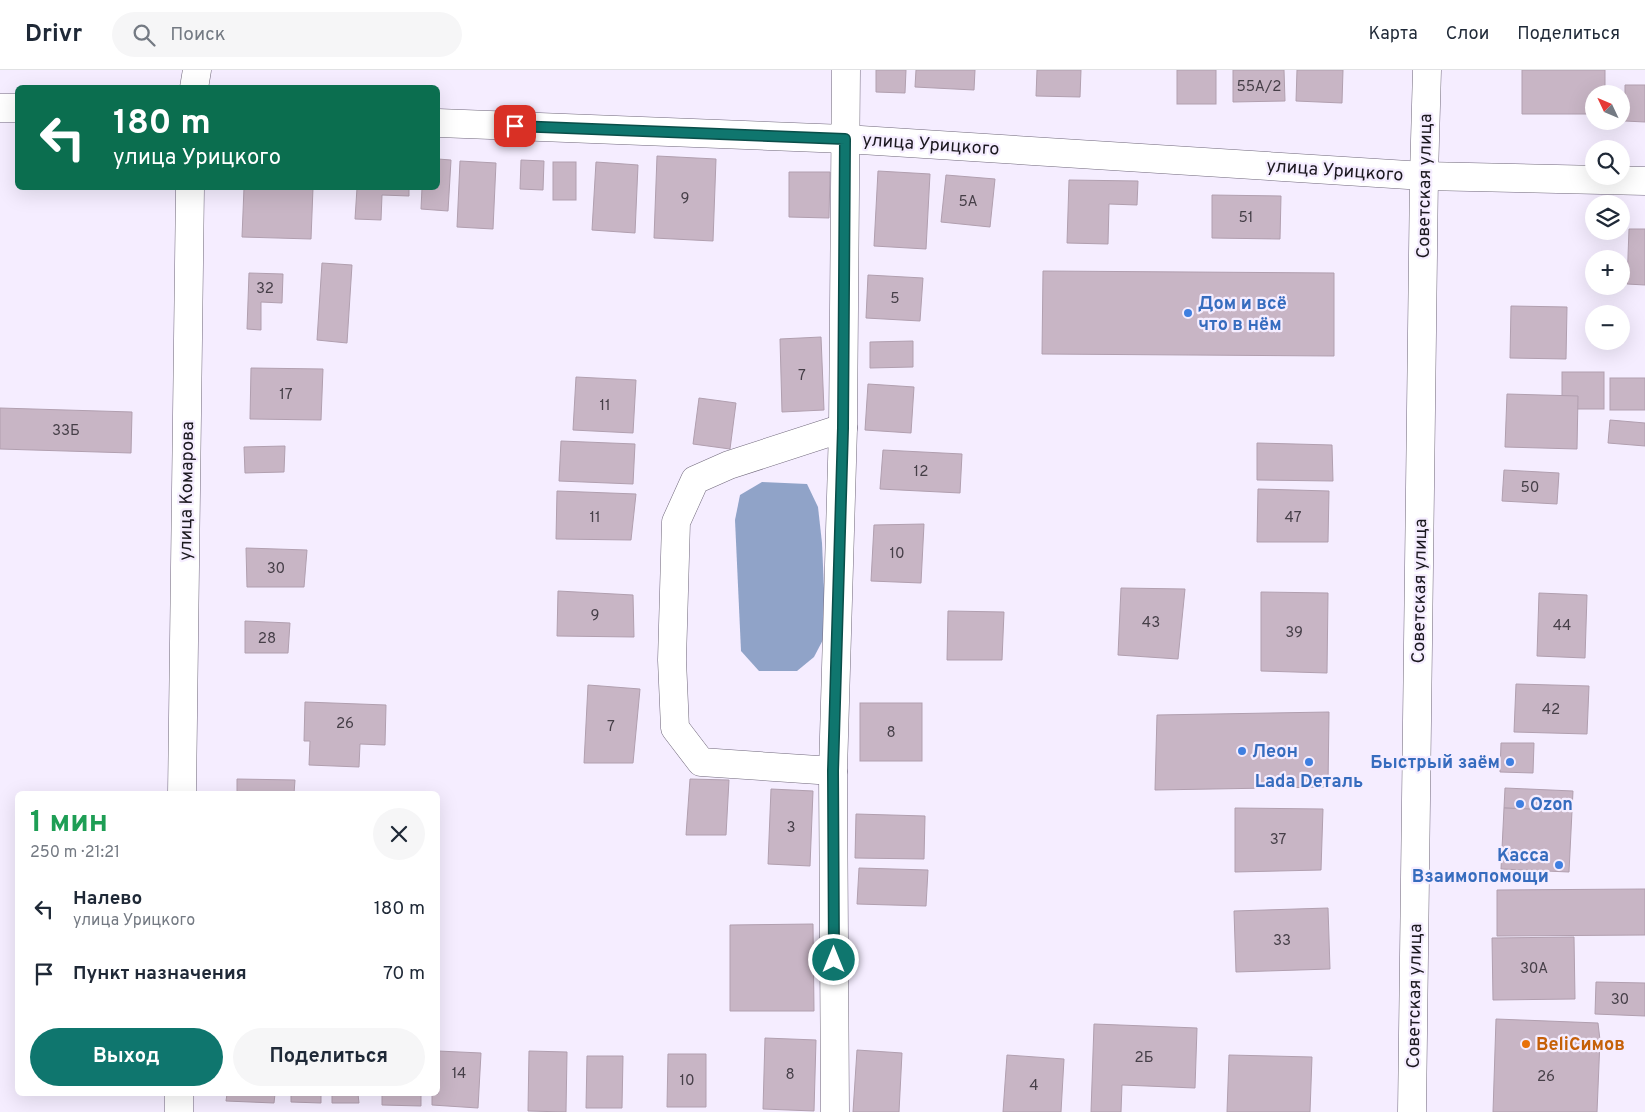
<!DOCTYPE html>
<html lang="ru">
<meta charset="utf-8">
<style>
body{margin:0;font-family:Overpass,sans-serif;background:#f6f6f7;color:#1f2937;height:100vh;display:flex;flex-direction:column;font-size:19px;white-space:nowrap}
*{box-sizing:border-box;margin:0}
p{font-size:16px;color:#747a83}
.icon{flex:none;width:28px;height:28px;fill:none;stroke:currentColor;stroke-width:2;stroke-linecap:round;stroke-linejoin:round}
.map{position:relative;flex:1;overflow:hidden}
.sheet{position:absolute;left:15px;top:721px;width:425px;height:305px;display:flex;flex-direction:column;background:#fff;border-radius:8px;box-shadow:0 5px 20px #0002}
.sheet>*{flex:none}
.guide{position:absolute;left:15px;top:15px;width:425px;height:105px;border-radius:8px;box-shadow:0 5px 20px #0002;background:#0b6e4f;color:#fff;overflow:hidden}
.needle{width:32px;rotate:314deg}
.buttons{position:absolute;left:1585px;top:15px;display:grid;gap:10px}
.buttons a{display:grid;place-items:center;width:45px;height:45px;border-radius:50%;background:#fff;box-shadow:0 5px 20px #0002;font-size:25px}
.pin{position:absolute;display:grid;place-items:center;width:42px;height:42px;color:#fff;margin:-21px;border-radius:10px;box-shadow:0 2px 8px #0006}
.me{position:absolute;width:55px;margin:-28px;rotate:0deg;stroke-linejoin:round;filter:drop-shadow(0 0 4px #0008)}
.turn{display:flex;align-items:center;gap:18px;height:105px;padding:0 15px;font-size:22px}
.turn .icon{width:65px;height:65px;stroke-width:2.5}
.turn b{display:block;font-size:35px;line-height:42px}
.round{display:grid;place-items:center;flex:none;width:52px;height:52px;border-radius:26px;background:#f6f6f7}
.summary{display:flex;align-items:center;justify-content:space-between;height:85px;padding:0 15px}
h1{font-size:30px;font-weight:700;line-height:38px;color:#1e9e55}
.primary-button{display:flex;gap:10px;margin-top:auto;padding:10px 15px}
.primary-button a{flex:1;height:58px;border-radius:30px;background:#0f766e;color:#fff;font-size:20px;font-weight:700;line-height:58px;text-align:center}
.primary-button a+a{background:#f6f6f7;color:#1f2937}
ul{padding:0;list-style:none}
li{display:flex;align-items:center;gap:15px;height:65px;padding:0 15px}
li div{flex:1}
li b{display:block;font-size:19px}
li em{font-style:normal}
header{display:flex;align-items:center;gap:30px;box-sizing:border-box;height:70px;padding:0 25px;background:#fff;border-bottom:1px solid #e0e1e3}
header strong{font-size:24px}
nav{display:flex;gap:28px;margin-inline-start:auto;font-size:18px}
.search{width:350px;height:45px;background:#f6f6f7;display:flex;align-items:center;gap:12px;box-sizing:border-box;padding:0 18px;border-radius:28px;color:#747a83;font-size:19px}
.map>svg:first-child{display:block}
.water{fill:#90a3c8}
.building{fill:#c8b5c5;stroke:#b19faf}
.lines{fill:none;stroke-linecap:round;stroke-linejoin:round}
.minor-casing{stroke:#70687b;stroke-width:29}
.major-casing{stroke:#70687b;stroke-width:29}
.minor{stroke:#fff;stroke-width:28}
.major{stroke:#fff;stroke-width:28}
.route-casing{stroke:#0a4d48;stroke-width:12}
.route{stroke:#0f766e;stroke-width:9}
.shop-dot{fill:#3f7fe0;stroke:#f5edff;stroke-width:2}
.food-dot{fill:#e8710a;stroke:#f5edff;stroke-width:2}
.labels{text-anchor:middle;stroke-width:4.5;stroke-linejoin:round;paint-order:stroke}
.number-label{font-size:15px;fill:#463f48}
.street-label{font-size:18px;fill:#1b181f;stroke:#f5edff}
.shop-label{font-size:18px;font-weight:bold;fill:#366cbe;stroke:#f5edff;text-anchor:start}
.food-label{font-size:18px;font-weight:bold;fill:#c56008;stroke:#f5edff;text-anchor:start}
</style>
<header>
<strong>Drivr</strong>
<div class="search"><svg class="icon" aria-label="search" viewBox="0 0 24 24"><circle cx="10" cy="10" r="6"/><path d="M15 15l6 6"/></svg>Поиск</div>
<nav><a>Карта</a><a>Слои</a><a>Поделиться</a></nav>
</header>
<div class="map">
<svg width="1645" height="1042" viewBox="0 0 1645 1042">
<rect width="100%" height="100%" fill="#f5edff"/>
<!-- water -->
<path class="water" d="M762 412 807 414 818 437 822 473 826 564 814 587 797 601H759L741 581 735 450 740 425Z"/>
<!-- building -->
<g class="building">
<path d="M876 0H906L905 23 876 22Z"/>
<path d="M916 0H975L974 20 915 17Z"/>
<path d="M1037 0H1081L1080 27 1036 26Z"/>
<rect x="1177" y="0" width="39" height="34"/>
<path d="M1233 0H1284L1285 31 1233 32Z"/>
<path d="M1297 0H1343L1342 33 1296 31Z"/>
<path d="M1522 0H1605V24H1594V44H1522Z"/>
<path d="M1625 15H1645V52L1625 51Z"/>
<path d="M657 86 716 89 713 171 654 168Z"/>
<path d="M438 89 451 90 448 141 421 139 422 118H438Z"/>
<path d="M521 90 544 91 543 120 520 119Z"/>
<path d="M460 91 496 93 493 159 457 157Z"/>
<rect x="553" y="92" width="23" height="38"/>
<path d="M596 92 638 95 635 163 592 160Z"/>
<path d="M878 101 930 104 926 179 874 176Z"/>
<path d="M789 102H830L829 148 789 147Z"/>
<path d="M946 105 995 109 990 157 941 152Z"/>
<path d="M1069 110 1138 111 1137 135 1109 134 1108 174 1067 173Z"/>
<path d="M244 118H313L311 169 242 167Z"/>
<path d="M357 118H409V126L382 125 381 150 355 149Z"/>
<path d="M1212 125 1281 126 1280 169 1212 168Z"/>
<path d="M1629 159H1645V215L1627 214Z"/>
<path d="M322 193 352 195 347 273 317 270Z"/>
<path d="M1043 201 1334 203V286L1042 284Z"/>
<path d="M249 203 283 204 282 233 261 232V260L247 259Z"/>
<path d="M868 205 923 208 920 251 866 248Z"/>
<path d="M1511 236 1567 237 1566 289 1510 288Z"/>
<path d="M821 267 824 340 782 342 780 269Z"/>
<path d="M913 271V297L870 298V272Z"/>
<path d="M251 298 323 299 321 350 250 349Z"/>
<rect x="1562" y="302" width="42" height="37"/>
<path d="M576 307 636 310 633 363 573 360Z"/>
<rect x="1610" y="308" width="35" height="32"/>
<path d="M868 314 914 317 911 363 865 360Z"/>
<path d="M1507 324 1578 326 1577 379 1505 377Z"/>
<path d="M699 328 736 333 730 379 693 374Z"/>
<path d="M0 338 132 342 131 383 0 379Z"/>
<path d="M1610 350 1645 353V376L1608 373Z"/>
<path d="M561 371 635 374 633 414 559 411Z"/>
<path d="M1257 373 1332 375 1333 411 1257 410Z"/>
<path d="M285 376 284 402 245 403 244 377Z"/>
<path d="M883 380 962 384 960 423 880 419Z"/>
<path d="M1504 400 1559 403 1557 434 1502 431Z"/>
<path d="M1258 419 1329 421 1328 472H1257Z"/>
<path d="M557 421 636 424 631 470 556 469Z"/>
<path d="M924 454 921 513 871 511 874 455Z"/>
<path d="M246 478 307 480 304 517H247Z"/>
<path d="M1121 518 1185 519 1178 589 1118 585Z"/>
<path d="M558 521 633 525 634 567 557 566Z"/>
<path d="M1261 522 1328 523 1327 603 1261 601Z"/>
<path d="M1539 523 1587 525 1585 588 1537 586Z"/>
<path d="M948 541 1004 542 1002 590H947Z"/>
<path d="M245 551 290 553 288 583H245Z"/>
<path d="M1516 614 1589 616 1587 664 1514 662Z"/>
<path d="M588 615 640 619 633 693H584Z"/>
<path d="M305 632 386 635 385 675 360 674 359 697 309 695 310 671H304Z"/>
<rect x="860" y="633" width="62" height="58"/>
<path d="M1329 642 1328 717 1155 720 1157 645Z"/>
<path d="M1501 673H1534L1533 703 1500 702Z"/>
<path d="M237 709 295 710 294 724H237Z"/>
<path d="M690 709 729 710 726 765H686Z"/>
<path d="M1505 718 1573 721 1572 741 1504 738Z"/>
<path d="M771 719 813 721 810 796 768 794Z"/>
<path d="M1235 738 1323 739 1321 800 1235 802Z"/>
<path d="M1504 738 1572 741 1569 802 1501 799Z"/>
<path d="M856 744 925 746 924 789 855 788Z"/>
<path d="M859 798 928 800 926 836 857 834Z"/>
<path d="M1645 819V865L1497 866V820Z"/>
<path d="M1328 838 1330 899 1236 902 1234 841Z"/>
<path d="M813 854 814 941H730V855Z"/>
<path d="M1574 867 1575 929 1493 930 1492 868Z"/>
<path d="M1596 912 1645 913V946L1595 944Z"/>
<path d="M1496 949 1598 953 1600 970 1597 1042H1493Z"/>
<path d="M1094 954 1197 958 1195 1018 1122 1015 1121 1042H1091Z"/>
<path d="M765 968 816 970 814 1041 763 1039Z"/>
<path d="M857 980 902 983 899 1042H853Z"/>
<path d="M438 981 481 983 478 1038 432 1035V1024H438Z"/>
<path d="M529 981 567 982 566 1042 528 1041Z"/>
<path d="M668 984H706V1037H667Z"/>
<path d="M1007 985 1064 989 1061 1042H1003Z"/>
<path d="M1229 985 1312 987 1310 1042H1227Z"/>
<path d="M587 986H623L622 1038H586Z"/>
<path d="M227 1024H275L274 1033 226 1031Z"/>
<path d="M291 1024H321V1033L291 1032Z"/>
<path d="M332 1024H358L359 1033H332Z"/>
<path d="M382 1024H421V1036L382 1035Z"/>
</g>
<g class="lines">
<!-- minor casing -->
<g class="minor-casing">
<g id="minor">
<path d="M194 18 197 0"/>
<path d="M1424 106 1645 111"/>
<path d="M833 701 701 692 675 658 672 590 676 452 695 410 729 395 843 358"/>
<path d="M182 724 190 118"/>
<path d="M179 1042V1024"/>
<path d="M835 1042 833 701 843 358 846 0"/>
</g>
</g>
<!-- major casing -->
<g class="major-casing">
<g id="major">
<path d="M0 38H18"/>
<path d="M438 53 845 69 1424 106"/>
<path d="M1412 1042 1424 106 1427 0"/>
</g>
</g>
<!-- minor -->
<use href="#minor" class="minor"/>
<!-- major -->
<use href="#major" class="major"/>
</g>
<g class="lines">
<!-- route casing -->
<g class="route-casing">
<path id="route" d="M515 56 845 69 843 358 833 701 834 890"/>
</g>
<!-- route -->
<use href="#route" class="route"/>
</g>
<!-- markers -->
<g class="shop-dot">
<circle cx="1188" cy="243" r="5"/>
<circle cx="1242" cy="681" r="5"/>
<circle cx="1309" cy="692" r="5"/>
<circle cx="1510" cy="692" r="5"/>
<circle cx="1520" cy="734" r="5"/>
<circle cx="1559" cy="795" r="5"/>
</g>
<circle class="food-dot" cx="1526" cy="974" r="5"/>
<g class="labels">
<!-- number labels -->
<g class="number-label">
<text x="1259" y="21">55А/2</text>
<text x="685" y="133">9</text>
<text x="968" y="136">5А</text>
<text x="1246" y="152">51</text>
<text x="265" y="223">32</text>
<text x="895" y="233">5</text>
<text x="802" y="310">7</text>
<text x="286" y="329">17</text>
<text x="605" y="340">11</text>
<text x="66" y="365">33Б</text>
<text x="921" y="406">12</text>
<text x="1530" y="422">50</text>
<text x="595" y="452">11</text>
<text x="1293" y="452">47</text>
<text x="897" y="488">10</text>
<text x="276" y="503">30</text>
<text x="595" y="550">9</text>
<text x="1151" y="557">43</text>
<text x="1562" y="560">44</text>
<text x="1294" y="567">39</text>
<text x="267" y="573">28</text>
<text x="1551" y="644">42</text>
<text x="345" y="658">26</text>
<text x="611" y="661">7</text>
<text x="891" y="667">8</text>
<text x="791" y="762">3</text>
<text x="1278" y="774">37</text>
<text x="1282" y="875">33</text>
<text x="1534" y="903">30А</text>
<text x="1620" y="934">30</text>
<text x="1144" y="992">2Б</text>
<text x="459" y="1008">14</text>
<text x="790" y="1009">8</text>
<text x="1546" y="1011">26</text>
<text x="687" y="1015">10</text>
<text x="1034" y="1020">4</text>
</g>
<!-- street labels -->
<g class="street-label">
<text transform="translate(931 74) rotate(4)" y="6">улица Урицкого</text>
<text transform="translate(1335 100) rotate(4)" y="6">улица Урицкого</text>
<text transform="translate(1424 116) rotate(-89)" y="6">Советская улица</text>
<text transform="translate(186 421) rotate(-89)" y="6">улица Комарова</text>
<text transform="translate(1419 521) rotate(-89)" y="6">Советская улица</text>
<text transform="translate(1414 926) rotate(-89)" y="6">Советская улица</text>
</g>
<!-- shop labels -->
<g class="shop-label">
<text x="1198" y="239">Дом и всё<tspan x="1198" dy="21">что в нём</tspan></text>
<text x="1252" y="687">Леон</text>
<text x="1500" y="698" text-anchor="end">Быстрый заём</text>
<text x="1309" y="717" text-anchor="middle">Lada Dеталь</text>
<text x="1530" y="740">Ozon</text>
<text x="1549" y="791" text-anchor="end">Касса<tspan x="1549" dy="21">Взаимопомощи</tspan></text>
</g>
<!-- food labels -->
<g class="food-label">
<text x="1536" y="980">BeliСимов</text>
</g>
</g>
</svg>
<div class="buttons">
<a><svg class="needle" viewBox="-14 -14 28 28"><path d="M0-13l5 13h-10z" fill="#e53935"/><path d="M0 13l5-13h-10z" fill="#747a83"/></svg></a>
<a><svg class="icon" aria-label="search" viewBox="0 0 24 24"><circle cx="10" cy="10" r="6"/><path d="M15 15l6 6"/></svg></a>
<a><svg class="icon" aria-label="layers" viewBox="0 0 24 24"><path d="M12 4l9 5-9 5-9-5zM3 14l9 5 9-5"/></svg></a>
<a>+</a>
<a>−</a>
</div>
<div class="pin" style="left:515px;top:56px;background:#d93025"><svg class="icon" aria-label="arrive" viewBox="0 0 24 24"><path d="M6 21V4h12l-3 4 3 4H6"/></svg></div>
<svg class="me" style="left:834px;top:890px" viewBox="-20 -20 40 40"><circle r="17" fill="#0f766e" stroke="#fff" stroke-width="3"/><path d="M0-11L8 9 0 5-8 9z" fill="#fff"/></svg>
<div class="guide">
<div class="turn"><svg class="icon" aria-label="left" viewBox="0 0 24 24"><path d="M17 20v-9H6M10 6l-5 5 5 5"/></svg><div><b>180 m</b>улица Урицкого</div></div>
</div>
<section class="sheet">
<div class="summary"><div><h1>1 мин</h1><p>250 m · 21:21</p></div><a class="round"><svg class="icon" aria-label="close" viewBox="0 0 24 24"><path d="M6 6l12 12M18 6L6 18"/></svg></a></div>
<ul>
<li><svg class="icon" aria-label="left" viewBox="0 0 24 24"><path d="M17 20v-9H6M10 6l-5 5 5 5"/></svg><div><b>Налево</b><p>улица Урицкого</p></div><em>180 m</em></li>
<li><svg class="icon" aria-label="arrive" viewBox="0 0 24 24"><path d="M6 21V4h12l-3 4 3 4H6"/></svg><div><b>Пункт назначения</b></div><em>70 m</em></li>
</ul>
<div class="primary-button"><a>Выход</a><a>Поделиться</a></div>
</section>
</div>
